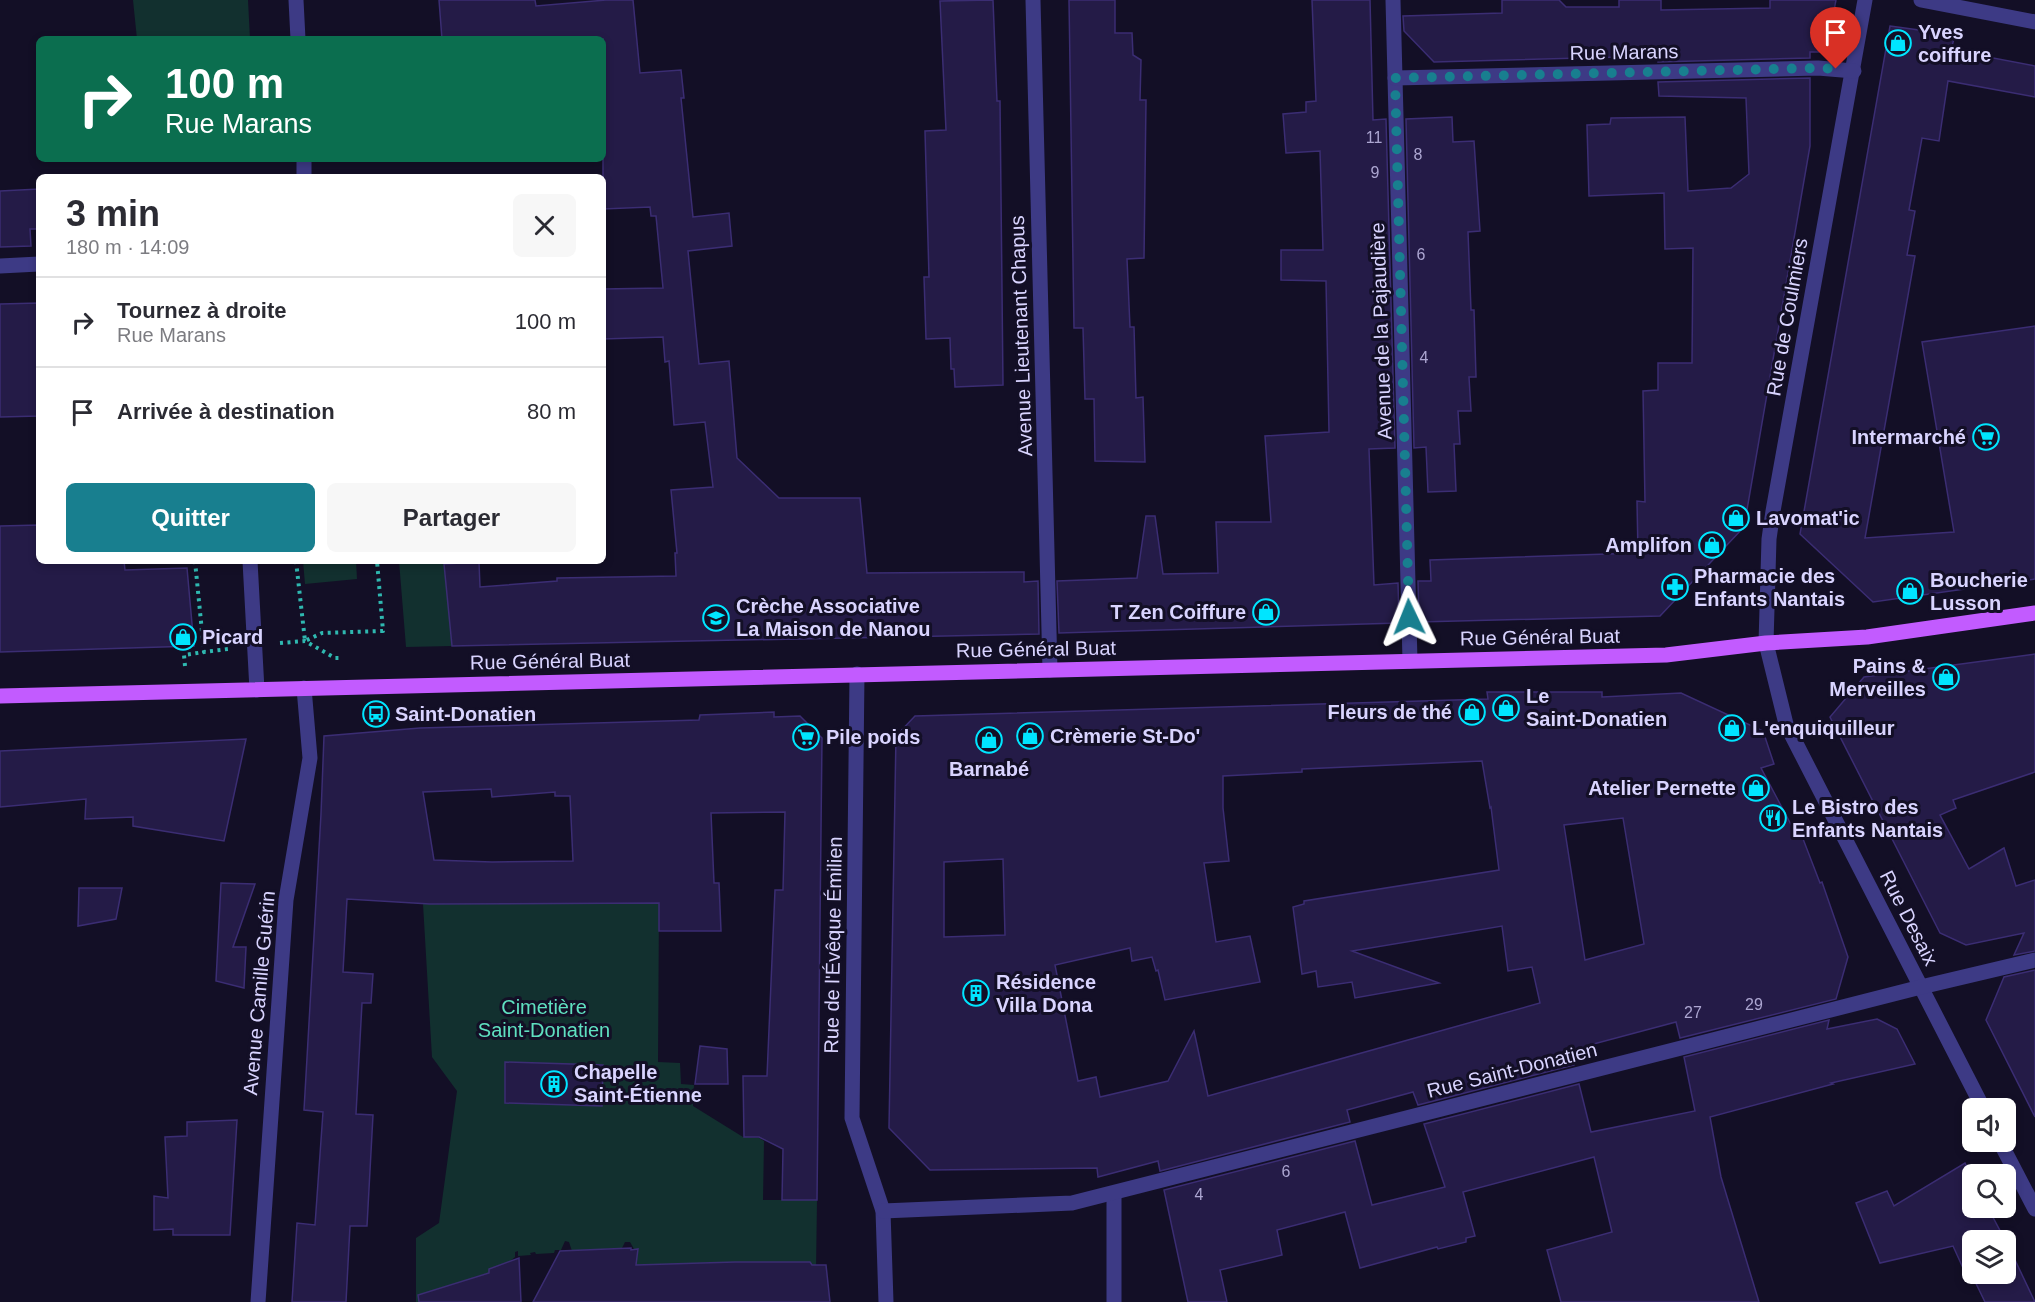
<!DOCTYPE html>
<html lang="fr">
<meta charset="utf-8">
<style>
body{margin:0;font-family:Arial,sans-serif;background:#f7f7f7;color:#2b2b33;height:100vh;display:flex;flex-direction:column;font-size:22px;white-space:nowrap}
*{box-sizing:border-box;margin:0}
p{font-size:20px;color:#7c7c81}
.icon{flex:none;width:33px;height:33px;fill:none;stroke:currentColor;stroke-width:2;stroke-linecap:round;stroke-linejoin:round}
.map{position:relative;flex:1;overflow:hidden}
.drawer{position:absolute;left:36px;top:174px;width:570px;height:390px;display:flex;flex-direction:column;background:#fff;border-radius:9px;box-shadow:0 3px 9px #0003}
.drawer>*{flex:none}
.hud{position:absolute;left:36px;top:36px;width:570px;height:126px;border-radius:9px;box-shadow:0 3px 9px #0003;background:#0b6e4f;color:#fff;overflow:hidden}
.tools{position:absolute;left:1962px;top:1098px;display:grid;gap:12px}
.tools a{display:grid;place-items:center;width:54px;height:54px;border-radius:9px;background:#fff;box-shadow:0 3px 9px #0003;font-size:30px}
.pin{position:absolute;display:grid;place-items:center;width:51px;height:51px;color:#fff;margin:-62px -26px;border-radius:50% 50% 50% 0;rotate:-45deg;box-shadow:0 0 6px #0007}
.pin .icon{rotate:45deg}
.me{position:absolute;width:66px;margin:-33px;rotate:358deg;stroke-linejoin:round;filter:drop-shadow(0 0 4px #0008)}
.turn{display:flex;align-items:center;gap:21px;height:126px;padding:0 30px;font-size:27px}
.turn .icon{width:78px;height:78px;stroke-width:2.5}
.turn b{display:block;font-size:42px;line-height:51px}
.round{display:grid;place-items:center;flex:none;width:63px;height:63px;border-radius:9px;background:#f7f7f7}
.head{display:flex;align-items:center;justify-content:space-between;height:102px;padding:0 30px}
h1{font-size:36px;font-weight:800;line-height:45px}
.cta{display:flex;gap:12px;margin-top:auto;padding:12px 30px}
.cta a{flex:1;height:69px;border-radius:9px;background:#187f8f;color:#fff;font-size:24px;font-weight:800;line-height:69px;text-align:center}
.cta a+a{background:#f7f7f7;color:#2b2b33}
ul{padding:0;list-style:none}
li{display:flex;align-items:center;gap:18px;height:90px;padding:0 30px;border-top:2px solid #e1e1e2}
li div{flex:1}
li b{display:block;font-size:22px}
li em{font-style:normal}
.map>svg:first-child{display:block}
.green{fill:#12302f}
.building{fill:#241b47;stroke:#3b2d73;stroke-width:1.5;fill-rule:evenodd}
.lines{fill:none;stroke-linecap:round;stroke-linejoin:round}
.path{stroke:#2fb8b0;stroke-width:4;stroke-dasharray:3 4.5;stroke-linecap:butt}
.minor{stroke:#3d3a85;stroke-width:15}
.major{stroke:#c25bff;stroke-width:15}
.route{stroke:#187f8f;stroke-width:10;stroke-dasharray:0 18}
.labels{text-anchor:middle;stroke-width:6;stroke-linejoin:round;paint-order:stroke}
.number-label{font-size:16px;fill:#aca6d1}
.poi-label{font-size:20px;font-weight:bold;fill:#d9d4ff;stroke:#130f26;text-anchor:start}
.street-label{font-size:20px;fill:#d9d4ff;stroke:#130f26}
.park-label{font-size:20px;fill:#5fe0c0;stroke:#130f26}
</style>
<div class="map">
<svg width="2035" height="1302" viewBox="0 0 2035 1302">
<rect width="100%" height="100%" fill="#130f26"/>
<!-- green -->
<g class="green">
<path d="M133 0H248L250 39H137Z"/>
<path d="M303 561H356L357 579 305 584Z"/>
<path d="M399 561H444L452 646 406 647Z"/>
<path d="M659 903 658 1062 680 1063 681 1084 694 1085 693 1106 743 1137 759 1138 764 1141 763 1200H817L816 1270 746 1262 721 1267V1262H715V1267H693L692 1263H687L685 1268H663L662 1264H657L656 1267 630 1270 638 1250 634 1249 630 1242H625L622 1248 572 1251 569 1242 565 1241 561 1250H555L554 1253 536 1254 535 1252 530 1253 531 1255 518 1256V1251L515 1252V1257L508 1263 491 1268 489 1269V1273L474 1277 458 1302H416V1238L439 1223 457 1091 432 1057 423 904Z"/>
</g>
<!-- building -->
<g class="building">
<path d="M439 0H535L536 6 606 0H633L640 73 681 70 684 98H681L693 217 729 213 732 246 688 251 699 364 729 361 737 458 779 498H860L867 573 1024 572V582L1038 581 1039 634 452 646 444 564 479 562 480 587 557 581V578L676 576 675 553H677L671 490 713 487 705 422 674 425 669 361 665 362 663 337 603 339V289L663 288 656 216H651L650 207 603 209V39H442Z"/>
<path d="M993 0 997 101H1000L1003 385 955 387 954 369H951L950 338 926 339 924 277H929L925 131 946 130 940 1Z"/>
<path d="M1069 0H1115V33H1132L1133 55 1141 60 1140 100H1146L1144 258 1127 259 1130 327H1134L1136 398 1143 397 1145 462 1095 461 1094 399H1085L1083 328H1074Z"/>
<path d="M1312 0H1370L1373 120 1386 119 1395 448 1369 449 1374 585 1398 583 1399 623 1059 633 1057 581 1137 578 1146 516H1155L1163 574 1218 573 1216 522H1271L1265 436 1329 432 1326 281 1281 280V250H1323L1320 151 1286 153 1283 114 1306 112V102L1316 101Z"/>
<path d="M1502 0H1559L1566 7H1619V0H1661V10L1770 8V0H1836L1826 52H1810V58L1658 62V56L1434 62 1404 31 1403 16 1502 13Z"/>
<path d="M1890 26 1955 35 1951 50 2035 66V97L1948 81 1939 141 1922 138 1909 210 1915 211 1907 255 1915 256 1865 538 1954 532 1922 342 2035 326V579L1873 602 1800 534Z"/>
<path d="M1810 78V146L1744 527 1660 616 1419 622 1418 581H1431L1430 560 1638 553 1637 501 1645 502 1643 391 1658 390V363H1692L1693 248 1665 249 1664 193 1589 196 1587 125 1610 124 1611 118 1685 117 1688 191 1731 188 1749 174 1746 98 1659 96 1658 82Z"/>
<path d="M1452 117 1453 142 1474 141 1480 231 1468 232 1471 310H1474L1476 377H1469L1471 411H1458L1460 444H1454L1456 491 1428 492 1426 447 1414 448 1406 119Z"/>
<path d="M39 189V229H30L31 246 0 247V191Z"/>
<path d="M39 303V416L0 417V304Z"/>
<path d="M39 525V561H124L125 570 187 568 194 646 0 652V526Z"/>
<path d="M2035 654V772L1953 800 1956 808 1940 815 1969 869 2004 848 2016 886 2035 880V951L2014 955 2024 933 1966 945 1940 933 1830 717 1864 677Z"/>
<path d="M1487 692H1602V697L1681 693 1763 731 1774 764 1761 768 1795 832 1800 831 1820 883 1822 882 1848 957 1836 999 1680 1038 1676 1022 1571 1050 1574 1065 1418 1105 1413 1092 1347 1110 1350 1122 1160 1171 1158 1161 1098 1177 1097 1168 930 1170 889 1128 896 736 915 716 1488 699ZM1482 761 1490 808 1491 807 1499 870 1304 901V904L1293 907 1302 974 1316 971 1318 987 1352 982 1355 998 1439 983 1352 951 1502 926 1508 971 1532 967 1540 1003 1208 1096 1194 1031 1168 1081 1100 1097 1096 1077 1078 1081 1055 965 1130 948 1132 961 1152 957 1156 971 1158 970 1165 1000 1260 982 1250 936 1216 942 1204 863 1229 861 1223 808V776L1302 772V769ZM1623 818 1644 944 1585 960 1564 825ZM1003 859 1005 935 944 937V862Z"/>
<path d="M774 712V717L800 716 822 738 817 1200H782L783 1149 759 1137H744L743 1076H767L775 890H783L785 812 711 813 714 883H719L721 931H659V903L430 904 347 899 343 972 373 974 371 1003H362L356 1114 373 1115 367 1226H350L346 1302H292L297 1223 315 1225 323 1112 304 1110 321 814 324 736 420 728 699 720 700 715ZM491 789 492 797 555 792V796H570L573 861 492 862 434 860 423 792Z"/>
<path d="M246 739 224 841 133 826V817L85 819 86 799 0 807V751Z"/>
<path d="M221 883 255 884 233 947H246L244 988 216 981Z"/>
<path d="M79 888H122L116 919 78 926Z"/>
<path d="M2035 970V1117L1986 1020 2004 977Z"/>
<path d="M1877 1019 1897 1029 1915 1064 1831 1083 1833 1084 1710 1117 1721 1177 1759 1302H1561L1547 1250 1612 1232 1594 1157 1463 1192 1475 1236 1466 1238V1242L1438 1249 1437 1247 1360 1268 1345 1212 1277 1230 1282 1255 1220 1270 1227 1302H1188L1164 1190 1355 1141 1372 1205 1445 1187 1424 1124 1579 1084 1591 1132 1695 1111 1684 1057 1829 1020 1827 1029Z"/>
<path d="M700 1046 727 1049 728 1084H695Z"/>
<path d="M505 1062 603 1065 602 1106 505 1103Z"/>
<path d="M237 1120 230 1235H173V1229L154 1230V1196L168 1198 165 1137 187 1136V1122Z"/>
<path d="M1965 1163 1972 1177V1208H1988L2005 1240H1972V1274H2006V1241L2035 1302H1985L1968 1267 1963 1268 1953 1246 1880 1263 1856 1203 1887 1191 1894 1206Z"/>
<path d="M631 1248V1250L638 1249 636 1265 735 1262H810L812 1265H826L830 1302H533L560 1251Z"/>
<path d="M519 1258 521 1302H419L418 1295 489 1273V1269Z"/>
</g>
<g class="lines">
<!-- path -->
<g class="path">
<path d="M195 561 204 652 228 649"/>
<path d="M296 561 305 641 322 633 383 631 377 561"/>
<path d="M280 643 305 641 335 658H340"/>
<path d="M185 666 184 655 204 652"/>
</g>
<!-- minor -->
<g class="minor">
<path d="M296 0 298 39"/>
<path d="M1033 0 1050 670"/>
<path d="M1393 0 1410 661"/>
<path d="M1865 0 1773 511 1769 539 1766 643 1786 724 1983 1108"/>
<path d="M1921 0 2035 22"/>
<path d="M1395 78 1818 68 1854 71"/>
<path d="M304 159V177"/>
<path d="M0 266 39 264"/>
<path d="M250 561 257 690"/>
<path d="M857 674 852 1118 883 1211 886 1302"/>
<path d="M2000 1142 2035 1209"/>
<path d="M1114 1194V1302"/>
<path d="M883 1211 1072 1203 1921 987 2035 960"/>
<path d="M258 1302 286 900 310 758 304 688"/>
</g>
<!-- major -->
<path class="major" d="M0 696 1666 655 1766 643 1867 637 2035 613"/>
</g>
<g class="lines">
<!-- route -->
<path class="route" d="M1409 617 1395 78 1818 68 1836 69"/>
</g>
<!-- icons -->
<defs>
<g id="shop-ring" transform="scale(1.35)"><circle r="9.5" fill="#130f26" stroke="#00e5ff" stroke-width="1.5"/><path d="M-5-2.5h2.3a2.7 3.5 0 0 1 5.4 0H5L5.5 6h-11ZM-1.5-2.5h3a1.5 2.3 0 0 0-3 0Z" fill="#00e5ff"/></g>
<g id="supermarket-ring" transform="scale(1.35)"><circle r="9.5" fill="#130f26" stroke="#00e5ff" stroke-width="1.5"/><path d="M-6-5.5h2.5l.6 2H6L4.5 2H-2.5L-4.4-4H-6ZM-1.5 3.2a1.3 1.3 0 1 0 .1 0ZM3 3.2a1.3 1.3 0 1 0 .1 0Z" fill="#00e5ff"/></g>
<g id="pharmacy-ring" transform="scale(1.35)"><circle r="9.5" fill="#130f26" stroke="#00e5ff" stroke-width="1.5"/><path d="M-2-6h4v4h4v4h-4v4h-4v-4h-4v-4h4Z" fill="#00e5ff"/></g>
<g id="school-ring" transform="scale(1.35)"><circle r="9.5" fill="#130f26" stroke="#00e5ff" stroke-width="1.5"/><path d="M0-5L7-2L0 1L-7-2ZM-4 1L0 2.5L4 1V4Q0 6-4 4Z" fill="#00e5ff"/></g>
<g id="bus-ring" transform="scale(1.35)"><circle r="9.5" fill="#130f26" stroke="#00e5ff" stroke-width="1.5"/><path d="M-5-6H5V4H4V6H2V4H-2V6H-4V4H-5ZM-3.5-4V0h7V-4ZM-3.5 1.2v1.5H-2V1.2ZM2 1.2v1.5H3.5V1.2Z" fill="#00e5ff"/></g>
<g id="restaurant-ring" transform="scale(1.35)"><circle r="9.5" fill="#130f26" stroke="#00e5ff" stroke-width="1.5"/><path d="M-5-6h1v4h1v-4h1v4h1v-4h1v5L-1.5 .5V6h-2V.5L-5-1ZM5-6V6H3V1.5H1.5Q1.5-4 5-6Z" fill="#00e5ff"/></g>
<g id="building-ring" transform="scale(1.35)"><circle r="9.5" fill="#130f26" stroke="#00e5ff" stroke-width="1.5"/><path d="M-4-6H4V6H1V3H-1V6H-4ZM-2.5-4.3h1.7v1.8h-1.7ZM.8-4.3h1.7v1.8H.8ZM-2.5-1h1.7V.8h-1.7ZM.8-1h1.7V.8H.8Z" fill="#00e5ff"/></g>
</defs>
<g fill-rule="evenodd">
<use href="#shop-ring" x="1898" y="43"/>
<use href="#supermarket-ring" x="1986" y="437"/>
<use href="#shop-ring" x="1736" y="518"/>
<use href="#shop-ring" x="1712" y="545"/>
<use href="#pharmacy-ring" x="1675" y="587"/>
<use href="#shop-ring" x="1910" y="591"/>
<use href="#shop-ring" x="1266" y="612"/>
<use href="#school-ring" x="716" y="618"/>
<use href="#shop-ring" x="183" y="637"/>
<use href="#shop-ring" x="1946" y="677"/>
<use href="#shop-ring" x="1506" y="708"/>
<use href="#shop-ring" x="1472" y="712"/>
<use href="#bus-ring" x="376" y="714"/>
<use href="#shop-ring" x="1732" y="728"/>
<use href="#shop-ring" x="1030" y="736"/>
<use href="#supermarket-ring" x="806" y="737"/>
<use href="#shop-ring" x="989" y="740"/>
<use href="#shop-ring" x="1756" y="788"/>
<use href="#restaurant-ring" x="1773" y="818"/>
<use href="#building-ring" x="976" y="993"/>
<use href="#building-ring" x="554" y="1084"/>
</g>
<g class="labels">
<!-- number labels -->
<g class="number-label">
<text x="1374" y="143">11</text>
<text x="1418" y="160">8</text>
<text x="1375" y="178">9</text>
<text x="1421" y="260">6</text>
<text x="1424" y="363">4</text>
<text x="1754" y="1010">29</text>
<text x="1693" y="1018">27</text>
<text x="1286" y="1177">6</text>
<text x="1199" y="1200">4</text>
</g>
<!-- poi labels -->
<g class="poi-label">
<text x="1918" y="39">Yves<tspan x="1918" dy="23">coiffure</tspan></text>
<text x="1966" y="444" text-anchor="end">Intermarché</text>
<text x="1756" y="525">Lavomat'ic</text>
<text x="1692" y="552" text-anchor="end">Amplifon</text>
<text x="1694" y="583">Pharmacie des<tspan x="1694" dy="23">Enfants Nantais</tspan></text>
<text x="1930" y="587">Boucherie<tspan x="1930" dy="23">Lusson</tspan></text>
<text x="736" y="613">Crèche Associative<tspan x="736" dy="23">La Maison de Nanou</tspan></text>
<text x="1246" y="619" text-anchor="end">T Zen Coiffure</text>
<text x="202" y="644">Picard</text>
<text x="1926" y="673" text-anchor="end">Pains &amp;<tspan x="1926" dy="23">Merveilles</tspan></text>
<text x="1526" y="703">Le<tspan x="1526" dy="23">Saint-Donatien</tspan></text>
<text x="1452" y="719" text-anchor="end">Fleurs de thé</text>
<text x="395" y="721">Saint-Donatien</text>
<text x="1752" y="735">L'enquiquilleur</text>
<text x="1050" y="743">Crèmerie St-Do'</text>
<text x="826" y="744">Pile poids</text>
<text x="989" y="776" text-anchor="middle">Barnabé</text>
<text x="1736" y="795" text-anchor="end">Atelier Pernette</text>
<text x="1792" y="814">Le Bistro des<tspan x="1792" dy="23">Enfants Nantais</tspan></text>
<text x="996" y="989">Résidence<tspan x="996" dy="23">Villa Dona</tspan></text>
<text x="574" y="1079">Chapelle<tspan x="574" dy="23">Saint-Étienne</tspan></text>
</g>
<!-- street labels -->
<g class="street-label">
<text transform="translate(1624 52) rotate(-1)" y="7">Rue Marans</text>
<text transform="translate(1787 317) rotate(-80)" y="7">Rue de Coulmiers</text>
<text transform="translate(1381 331) rotate(-92)" y="7">Avenue de la Pajaudière</text>
<text transform="translate(1021 336) rotate(-92)" y="7">Avenue Lieutenant Chapus</text>
<text transform="translate(1540 637) rotate(-1)" y="7">Rue Général Buat</text>
<text transform="translate(1036 649) rotate(-1)" y="7">Rue Général Buat</text>
<text transform="translate(550 661) rotate(-1)" y="7">Rue Général Buat</text>
<text transform="translate(1909 918) rotate(63)" y="7">Rue Desaix</text>
<text transform="translate(833 945) rotate(-89)" y="7">Rue de l'Évêque Émilien</text>
<text transform="translate(259 993) rotate(-85)" y="7">Avenue Camille Guérin</text>
<text transform="translate(1512 1070) rotate(-14)" y="7">Rue Saint-Donatien</text>
</g>
<!-- park labels -->
<g class="park-label">
<text x="544" y="1014">Cimetière<tspan x="544" dy="23">Saint-Donatien</tspan></text>
</g>
</g>
</svg>
<div class="tools">
<a><svg class="icon" aria-label="sound" viewBox="0 0 24 24"><path d="M4 9h4l5-4v14l-5-4H4zM17 9q2 3 0 6"/></svg></a>
<a><svg class="icon" aria-label="search" viewBox="0 0 24 24"><circle cx="10" cy="10" r="6"/><path d="M15 15l6 6"/></svg></a>
<a><svg class="icon" aria-label="layers" viewBox="0 0 24 24"><path d="M12 4l9 5-9 5-9-5zM3 14l9 5 9-5"/></svg></a>
</div>
<div class="pin" style="left:1836px;top:69px;background:#d93025"><svg class="icon" aria-label="arrive" viewBox="0 0 24 24"><path d="M6 21V4h12l-3 4 3 4H6"/></svg></div>
<svg class="me" style="left:1409px;top:617px" viewBox="-20 -20 40 40"><path d="M0-17L14 15 0 8-14 15z" fill="#187f8f" stroke="#fff" stroke-width="4"/></svg>
<div class="hud">
<div class="turn"><svg class="icon" aria-label="right" viewBox="0 0 24 24"><path d="M7 20v-9h11M14 6l5 5-5 5"/></svg><div><b>100 m</b>Rue Marans</div></div>
</div>
<section class="drawer">
<div class="head"><div><h1>3 min</h1><p>180 m · 14:09</p></div><a class="round"><svg class="icon" aria-label="close" viewBox="0 0 24 24"><path d="M6 6l12 12M18 6L6 18"/></svg></a></div>
<ul>
<li><svg class="icon" aria-label="right" viewBox="0 0 24 24"><path d="M7 20v-9h11M14 6l5 5-5 5"/></svg><div><b>Tournez à droite</b><p>Rue Marans</p></div><em>100 m</em></li>
<li><svg class="icon" aria-label="arrive" viewBox="0 0 24 24"><path d="M6 21V4h12l-3 4 3 4H6"/></svg><div><b>Arrivée à destination</b></div><em>80 m</em></li>
</ul>
<div class="cta"><a>Quitter</a><a>Partager</a></div>
</section>
</div>
